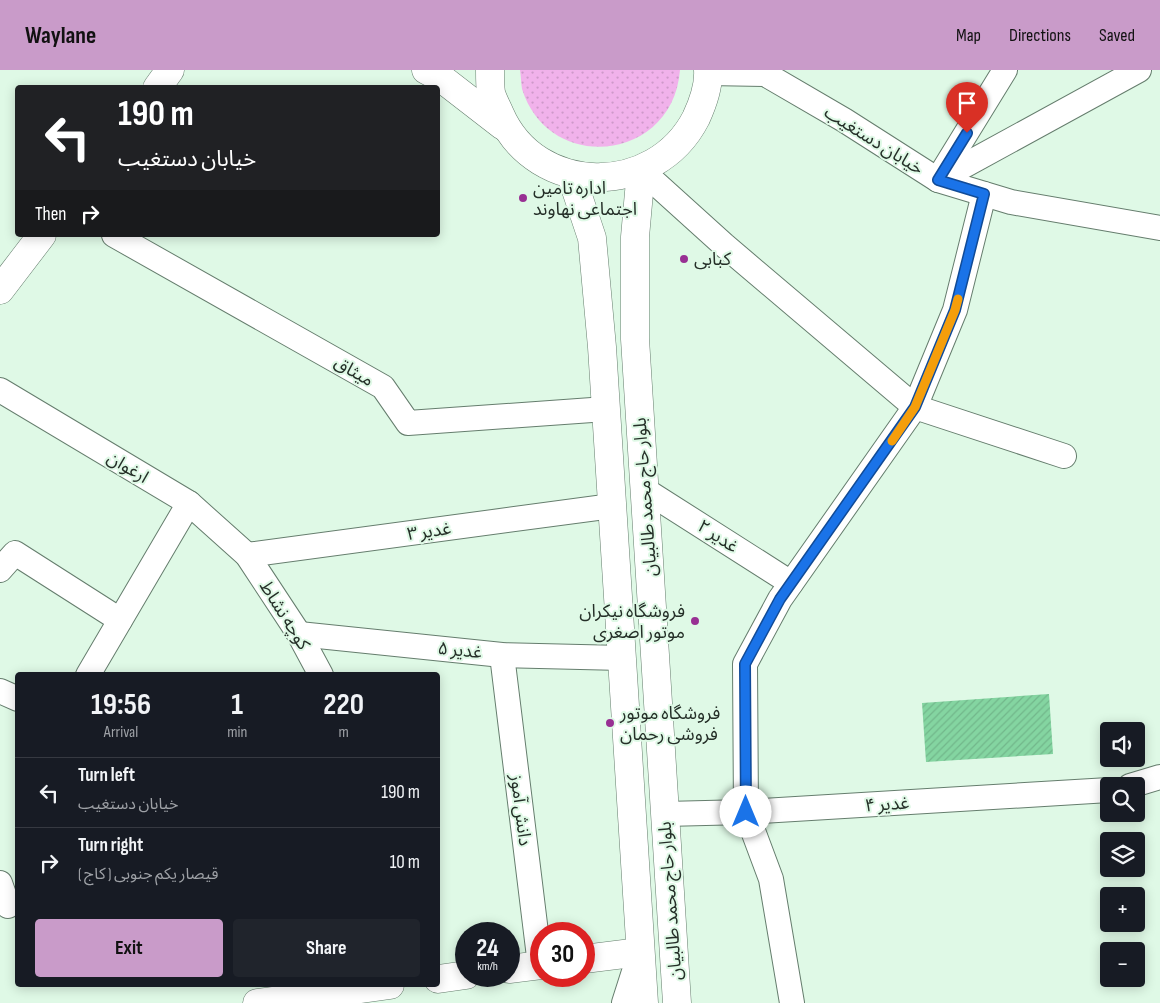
<!DOCTYPE html>
<meta charset="utf-8">
<style>
body{margin:0;font-family:"Sofia Sans Condensed","Noto Sans Arabic",sans-serif;background:#20242c;color:#f1f3f6;height:100vh;display:flex;flex-direction:column;font-size:19px;white-space:nowrap}
*{box-sizing:border-box;margin:0}
p{font-size:16px;color:#9ea1a6}
.icon{flex:none;width:28px;height:28px;fill:none;stroke:currentColor;stroke-width:2;stroke-linecap:round;stroke-linejoin:round}
.map{position:relative;flex:1;overflow:hidden}
.details{position:absolute;left:15px;top:602px;width:425px;height:315px;display:flex;flex-direction:column;background:#171b24;border-radius:5px;box-shadow:0 2px 12px #0003}
.details>*{flex:none}
.guide{position:absolute;left:15px;top:15px;width:425px;height:152px;border-radius:5px;box-shadow:0 2px 12px #0003;background:#202124;color:#fff;overflow:hidden}
.fabs{position:absolute;left:1100px;top:652px;display:grid;gap:10px}
.fabs a{display:grid;place-items:center;width:45px;height:45px;border-radius:5px;background:#171b24;box-shadow:0 2px 12px #0003;font-size:25px}
.speed{position:absolute;left:455px;top:852px;display:flex;gap:10px;font-size:25px;font-weight:700;text-align:center}
.speed>*{display:grid;place-content:center;width:65px;height:65px;border-radius:50%;background:#171b24;box-shadow:0 2px 12px #0003;line-height:1}
.speed small{font-size:12px;font-weight:400}
.speed .limit{border:8px solid #d22;background:#fff;color:#111}
.pin{position:absolute;display:grid;place-items:center;width:42px;height:42px;color:#fff;margin:-51px -21px;border-radius:50% 50% 50% 0;rotate:-45deg;box-shadow:0 0 5px #0007}
.pin .icon{rotate:45deg}
.me{position:absolute;width:55px;margin:-28px;rotate:0deg;stroke-linejoin:round;filter:drop-shadow(0 0 4px #0008)}
.turn{display:flex;align-items:center;gap:18px;height:105px;padding:0 20px;font-size:22px}
.turn .icon{width:65px;height:65px;stroke-width:2.5}
.turn b{display:block;font-size:35px;line-height:42px}
.then{display:flex;align-items:center;height:48px;padding:0 20px;background:#0003;gap:10px;font-size:19px}
.eta{display:flex;justify-content:space-evenly;align-items:center;height:85px;text-align:center}
.eta b{font-size:30px;font-weight:700;line-height:35px}
.button{display:flex;gap:10px;margin-top:auto;padding:10px 20px}
.button a{flex:1;height:58px;border-radius:5px;background:#c99bc9;color:#111;font-size:20px;font-weight:700;line-height:58px;text-align:center}
.button a+a{background:#20242c;color:#f1f3f6}
ul{padding:0;list-style:none}
li{display:flex;align-items:center;gap:15px;height:70px;padding:0 20px;border-top:1px solid #363941}
li div{flex:1}
li b{display:block;font-size:19px}
li em{font-style:normal}
header{display:flex;align-items:center;gap:30px;box-sizing:border-box;height:70px;padding:0 25px;background:#c99bc9;color:#111}
header strong{font-size:24px}
nav{display:flex;gap:28px;margin-inline-start:auto;font-size:18px}
.map>svg:first-child{display:block}
.grass{fill:url(#grass-dots)}
.building{fill:url(#building-hatch)}
.lines{fill:none;stroke-linecap:round;stroke-linejoin:round}
.street-casing{stroke:#657d6d;stroke-width:26}
.secondary-casing{stroke:#657d6d;stroke-width:29}
.street{stroke:#fff;stroke-width:24}
.secondary{stroke:#fff;stroke-width:28}
.route-casing{stroke:#114b97;stroke-width:12}
.route{stroke:#1a73e8;stroke-width:9}
.slow{stroke:#f59e0b;stroke-width:9}
.poi-dot{fill:#983093;stroke:#dff9e6;stroke-width:2}
.labels{text-anchor:middle;stroke-width:4;stroke-linejoin:round;paint-order:stroke}
.street-label{font-size:18px;fill:#252f28;stroke:#dff9e6}
.poi-label{font-size:18px;fill:#252f28;stroke:#dff9e6;text-anchor:start}
</style>
<header>
<strong>Waylane</strong>
<nav><a>Map</a><a>Directions</a><a>Saved</a></nav>
</header>
<div class="map">
<svg width="1160" height="933" viewBox="0 0 1160 933">
<defs>
<pattern id="grass-dots" width="8" height="8" patternUnits="userSpaceOnUse" patternTransform="scale(1.25)"><rect width="8" height="8" fill="#f1b2eb"/><path d="M2 2h.1M6 6h.1" fill="none" stroke="#ce99ca" stroke-width="1.8" stroke-linecap="round"/></pattern>
<pattern id="building-hatch" width="6" height="6" patternUnits="userSpaceOnUse" patternTransform="scale(1.25)"><rect width="6" height="6" fill="#84d5a1"/><path d="M-1 1l2-2M0 6l6-6M5 7l2-2" fill="none" stroke="#72b78b"/></pattern>
</defs>
<rect width="100%" height="100%" fill="#dff9e6"/>
<!-- grass -->
<path class="grass" d="M520 0H680C673 92 549 105 522 19 521 13 521 6 520 0Z"/>
<!-- building -->
<path class="building" d="M1049 624 1053 684 926 692 922 633Z"/>
<g class="lines">
<!-- street casing -->
<g class="street-casing">
<g id="street">
<path d="M708 3 765 4 844 50 938 110 1011 132 1160 158"/>
<path d="M641 100 724 175 915 337 1064 386"/>
<path d="M938 109 1005 0"/>
<path d="M938 110 1139 0"/>
<path d="M114 165 383 317 408 353 606 339"/>
<path d="M0 320 189 433 247 485 299 564 321 605"/>
<path d="M645 420 791 513"/>
<path d="M247 485 612 436"/>
<path d="M0 500 15 483 120 550"/>
<path d="M299 564 502 585 622 588"/>
<path d="M502 585 540 895"/>
<path d="M88 605 189 433"/>
<path d="M0 621 18 629"/>
<path d="M1130 716 1160 707"/>
<path d="M665 744 746 742 1109 720"/>
<path d="M0 813 8 836"/>
<path d="M624 933 639 886"/>
<path d="M792 933 771 809 746 742 745 594 780 529 915 337 955 240 984 124"/>
</g>
</g>
<!-- secondary casing -->
<g class="secondary-casing">
<g id="secondary">
<path d="M426 0 441 8 503 56"/>
<path d="M490 0C490 7 490 16 491 23 493 30 497 37 500 44 536 127 655 128 696 48 703 33 709 16 708 0"/>
<path d="M157 18 170 0"/>
<path d="M641 100 635 167V269L677 933"/>
<path d="M571 105 592 168 602 277 644 933"/>
<path d="M0 220 42 165"/>
<path d="M584 889 640 882"/>
<path d="M509 899 541 895"/>
<path d="M438 909 466 905"/>
<path d="M257 933 390 915"/>
</g>
</g>
<!-- street -->
<use href="#street" class="street"/>
<!-- secondary -->
<use href="#secondary" class="secondary"/>
</g>
<g class="lines">
<!-- route casing -->
<g class="route-casing">
<path id="route" d="M746 742 745 594 780 529 915 337 955 240 984 124 938 110 967 63"/>
</g>
<!-- route -->
<use href="#route" class="route"/>
<!-- slow -->
<path class="slow" d="M892 371 915 337 955 240 958 229"/>
</g>
<!-- markers -->
<g class="poi-dot">
<circle cx="523" cy="128" r="5"/>
<circle cx="684" cy="189" r="5"/>
<circle cx="695" cy="551" r="5"/>
<circle cx="610" cy="653" r="5"/>
</g>
<g class="labels">
<!-- street labels -->
<g class="street-label">
<text transform="translate(874 70) rotate(32)" y="6">خیابان دستغیب</text>
<text transform="translate(354 301) rotate(30)" y="6">میثاق</text>
<text transform="translate(128 397) rotate(31)" y="6">ارغوان</text>
<text transform="translate(645 427) rotate(-94)" y="6">بلوار حاج محمد طالبیان</text>
<text transform="translate(429 461) rotate(-8)" y="6">غدیر ۳</text>
<text transform="translate(718 466) rotate(33)" y="6">غدیر ۲</text>
<text transform="translate(285 545) rotate(58)" y="6">کوچه نشاط</text>
<text transform="translate(460 580) rotate(6)" y="6">غدیر ۵</text>
<text transform="translate(887 734) rotate(-4)" y="6">غدیر ۴</text>
<text transform="translate(521 740) rotate(83)" y="6">دانش آموز</text>
<text transform="translate(670 831) rotate(-94)" y="6">بلوار حاج محمد طالبیان</text>
</g>
<!-- poi labels -->
<g class="poi-label">
<text x="533" y="124">اداره تامین<tspan x="533" dy="21">اجتماعی نهاوند</tspan></text>
<text x="694" y="195">کبابی</text>
<text x="685" y="547" text-anchor="end">فروشگاه نیکران<tspan x="685" dy="21">موتور اصغری</tspan></text>
<text x="620" y="649">فروشگاه موتور<tspan x="620" dy="21">فروشی رحمان</tspan></text>
</g>
</g>
</svg>
<div class="fabs">
<a><svg class="icon" aria-label="sound" viewBox="0 0 24 24"><path d="M4 9h4l5-4v14l-5-4H4zM17 9q2 3 0 6"/></svg></a>
<a><svg class="icon" aria-label="search" viewBox="0 0 24 24"><circle cx="10" cy="10" r="6"/><path d="M15 15l6 6"/></svg></a>
<a><svg class="icon" aria-label="layers" viewBox="0 0 24 24"><path d="M12 4l9 5-9 5-9-5zM3 14l9 5 9-5"/></svg></a>
<a>+</a>
<a>−</a>
</div>
<div class="speed"><div>24<small>km/h</small></div><div class="limit">30</div></div>
<div class="pin" style="left:967px;top:63px;background:#d93025"><svg class="icon" aria-label="arrive" viewBox="0 0 24 24"><path d="M6 21V4h12l-3 4 3 4H6"/></svg></div>
<svg class="me" style="left:746px;top:742px" viewBox="-20 -20 40 40"><circle r="19" fill="#fff"/><path d="M0-13L10 11 0 6-10 11z" fill="#1a73e8"/></svg>
<div class="guide">
<div class="turn"><svg class="icon" aria-label="left" viewBox="0 0 24 24"><path d="M17 20v-9H6M10 6l-5 5 5 5"/></svg><div><b>190 m</b>خیابان دستغیب</div></div>
<div class="then">Then<svg class="icon" aria-label="right" viewBox="0 0 24 24"><path d="M7 20v-9h11M14 6l5 5-5 5"/></svg></div>
</div>
<section class="details">
<div class="eta">
<div><b>19:56</b><p>Arrival</p></div>
<div><b>1</b><p>min</p></div>
<div><b>220</b><p>m</p></div>
</div>
<ul>
<li><svg class="icon" aria-label="left" viewBox="0 0 24 24"><path d="M17 20v-9H6M10 6l-5 5 5 5"/></svg><div><b>Turn left</b><p>خیابان دستغیب</p></div><em>190 m</em></li>
<li><svg class="icon" aria-label="right" viewBox="0 0 24 24"><path d="M7 20v-9h11M14 6l5 5-5 5"/></svg><div><b>Turn right</b><p>قیصار یکم جنوبی ( کاج )</p></div><em>10 m</em></li>
</ul>
<div class="button"><a>Exit</a><a>Share</a></div>
</section>
</div>
